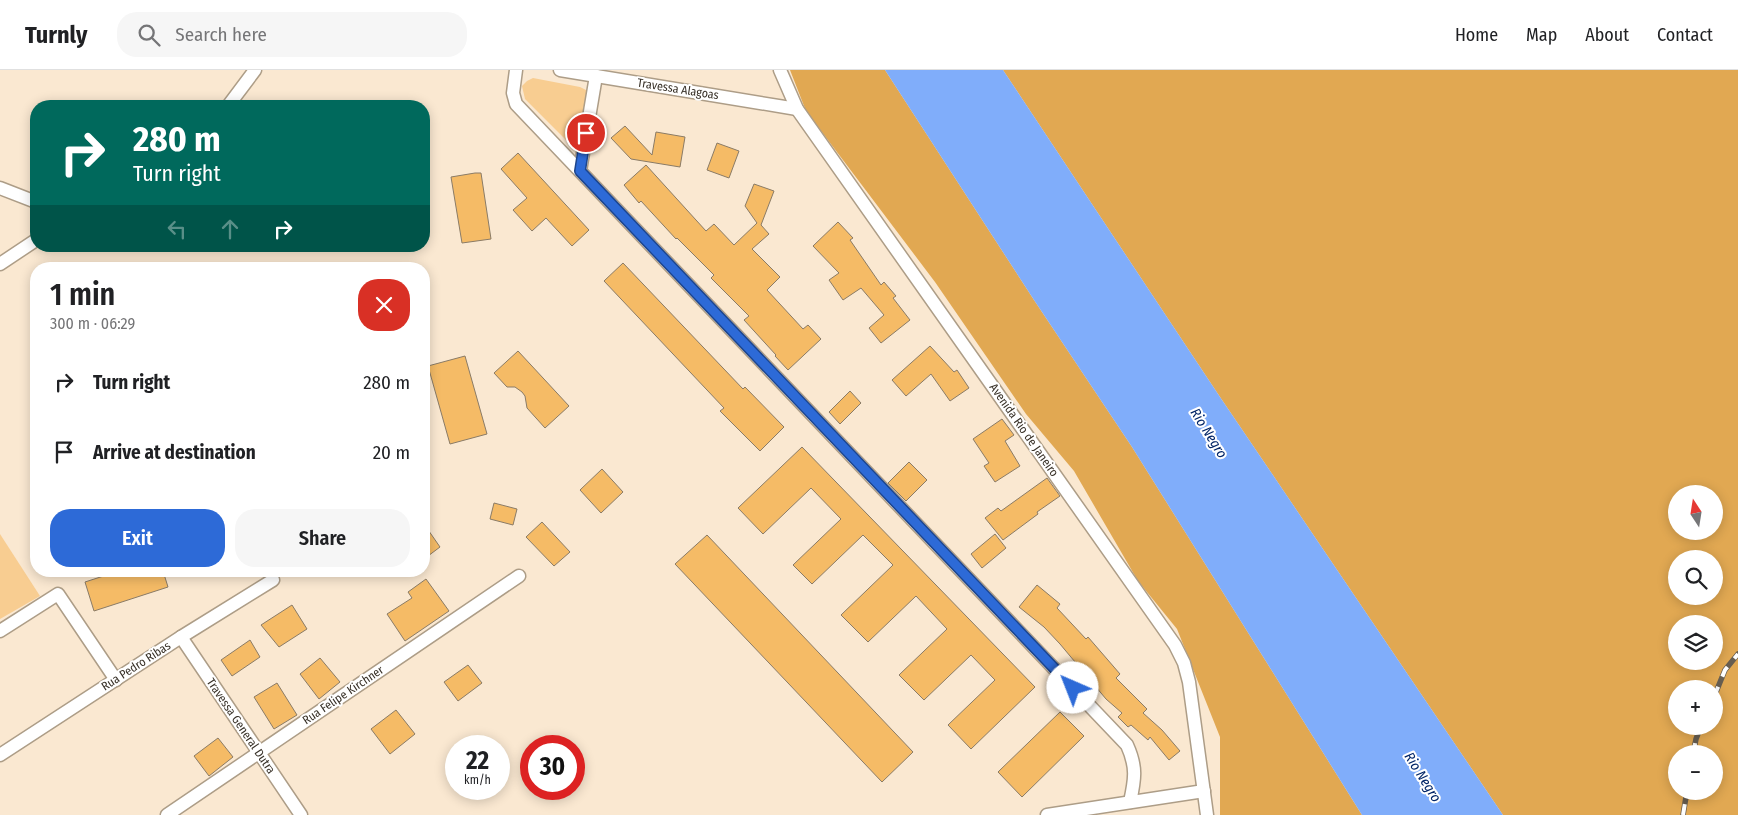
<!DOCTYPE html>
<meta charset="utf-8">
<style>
body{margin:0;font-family:"Fira Sans Condensed",sans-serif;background:#f6f6f6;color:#202124;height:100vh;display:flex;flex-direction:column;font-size:19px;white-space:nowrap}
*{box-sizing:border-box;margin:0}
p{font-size:16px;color:#757577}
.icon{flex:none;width:28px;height:28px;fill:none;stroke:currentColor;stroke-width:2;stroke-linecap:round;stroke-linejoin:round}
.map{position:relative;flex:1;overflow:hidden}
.drawer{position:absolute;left:30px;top:192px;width:400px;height:315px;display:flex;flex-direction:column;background:#fff;border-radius:20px;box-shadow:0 2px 12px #0003}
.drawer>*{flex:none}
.hud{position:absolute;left:30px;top:30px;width:400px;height:152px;border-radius:20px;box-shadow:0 2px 12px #0003;background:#00695c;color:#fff;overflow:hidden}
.needle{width:32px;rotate:348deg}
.controls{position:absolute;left:1668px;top:415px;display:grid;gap:10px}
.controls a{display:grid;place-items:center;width:55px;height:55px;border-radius:50%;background:#fff;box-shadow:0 2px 12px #0003;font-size:25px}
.speed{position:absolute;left:445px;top:665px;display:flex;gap:10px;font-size:25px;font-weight:700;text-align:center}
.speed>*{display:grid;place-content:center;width:65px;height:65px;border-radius:50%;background:#fff;box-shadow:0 2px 12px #0003;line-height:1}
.speed small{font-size:12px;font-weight:400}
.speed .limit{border:8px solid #d22;background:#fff;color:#111}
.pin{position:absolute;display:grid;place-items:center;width:42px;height:42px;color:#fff;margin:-21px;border:2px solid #fff;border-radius:50%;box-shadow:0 1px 5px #0007}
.me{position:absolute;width:55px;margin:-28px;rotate:316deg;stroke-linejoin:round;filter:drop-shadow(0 0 4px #0008)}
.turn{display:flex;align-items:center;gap:18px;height:105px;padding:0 20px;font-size:22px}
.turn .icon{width:65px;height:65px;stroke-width:2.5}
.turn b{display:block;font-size:35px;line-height:42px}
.lanes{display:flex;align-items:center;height:48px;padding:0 20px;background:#0003;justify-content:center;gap:25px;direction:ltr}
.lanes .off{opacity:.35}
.round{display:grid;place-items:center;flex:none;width:52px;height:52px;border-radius:20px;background:#f6f6f6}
.headline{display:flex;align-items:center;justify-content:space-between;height:85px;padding:0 20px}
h1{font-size:30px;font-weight:600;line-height:38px}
.cta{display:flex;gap:10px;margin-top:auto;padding:10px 20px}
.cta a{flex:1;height:58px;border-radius:20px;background:#2d6ad7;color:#fff;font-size:20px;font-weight:600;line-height:58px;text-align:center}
.cta a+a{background:#f6f6f6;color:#202124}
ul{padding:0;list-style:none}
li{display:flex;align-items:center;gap:15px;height:70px;padding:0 20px}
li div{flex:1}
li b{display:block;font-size:19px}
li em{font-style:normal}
header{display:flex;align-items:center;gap:30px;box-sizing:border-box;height:70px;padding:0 25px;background:#fff;border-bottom:1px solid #e0e0e0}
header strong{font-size:24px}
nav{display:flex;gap:28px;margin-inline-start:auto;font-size:18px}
.search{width:350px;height:45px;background:#f6f6f6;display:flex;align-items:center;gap:12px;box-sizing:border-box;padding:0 18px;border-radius:20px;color:#757577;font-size:19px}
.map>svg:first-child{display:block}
.green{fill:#f8cd91}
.forest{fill:#e1a852;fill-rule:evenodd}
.water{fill:#80adfa}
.building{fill:#f5bb66;stroke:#8a7b66}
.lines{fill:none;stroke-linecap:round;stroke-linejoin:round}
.street-casing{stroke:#ad9d87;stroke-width:15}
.street{stroke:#fff;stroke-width:12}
.rail-casing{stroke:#675e51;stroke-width:5.5}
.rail{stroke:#fff;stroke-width:4;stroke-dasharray:11;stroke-linecap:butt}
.route-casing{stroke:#1d458c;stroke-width:12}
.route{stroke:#2d6ad7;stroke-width:9}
.labels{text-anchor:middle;stroke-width:4;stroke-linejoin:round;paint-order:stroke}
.street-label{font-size:12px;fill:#373027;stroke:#fff}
.water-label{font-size:14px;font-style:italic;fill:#022567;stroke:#fff}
</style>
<header>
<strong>Turnly</strong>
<div class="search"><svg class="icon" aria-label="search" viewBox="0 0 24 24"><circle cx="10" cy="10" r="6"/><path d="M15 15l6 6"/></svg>Search here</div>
<nav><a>Home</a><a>Map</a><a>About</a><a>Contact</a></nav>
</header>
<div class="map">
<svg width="1738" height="745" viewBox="0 0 1738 745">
<rect width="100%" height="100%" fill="#fae8d1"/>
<!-- green -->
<g class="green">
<path d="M533 8 580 17 586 20 587 23 579 75 577 77 572 76 525 29 522 16 527 11Z"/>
<path d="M0 464 40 526 0 549Z"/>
</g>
<!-- forest -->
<g class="forest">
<path d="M790 0H885L1034 230 1132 377 1362 745H1220V667L1177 559 1138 511 1074 401 1026 344 935 212 806 41Z"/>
<path d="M1003 0H1738V745H1503L1220 327ZM1676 424H1714V461H1676ZM1676 489H1714V526H1676ZM1676 554H1714V591H1676ZM1676 619H1714V656H1676ZM1676 684H1714V721H1676Z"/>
</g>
<!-- water -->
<path class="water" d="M885 0H1003L1220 327 1503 745H1362L1132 377 1034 230Z"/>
<!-- building -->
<g class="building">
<path d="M625 56 652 85 656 62 685 67 680 97 631 89 611 68Z"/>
<path d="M717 73 739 81 729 108 707 100Z"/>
<path d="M518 83 589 160 572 176 546 148 532 161 513 140 527 128 501 99Z"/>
<path d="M646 95 706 161 714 154 734 175 757 153 745 136 754 114 774 121 761 155 769 164 752 179 780 207 767 220 803 259 808 255 821 269 788 300 775 286 776 285 744 250 749 246 711 208 714 205 677 168 676 169 641 131 639 133 624 115Z"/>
<path d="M475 103H481L491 169 462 173 451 107Z"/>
<path d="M838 152 853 168 850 170 881 215 884 212 896 226 893 228 910 250 881 273 869 258 884 245 861 218 843 230 829 210 839 203 813 176Z"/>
<path d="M623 193 743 319 745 317 784 357 760 381 720 341 724 338 604 211Z"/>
<path d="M930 276 954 302 957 300 969 318 950 331 931 304 906 326 892 310Z"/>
<path d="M518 281 569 336 545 358 527 338 525 326 522 322 515 317H507L494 303Z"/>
<path d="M465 286 487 364 450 374 428 296Z"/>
<path d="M850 321 861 333 840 354 829 342Z"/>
<path d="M1002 349 1014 365 1005 371 1020 396 995 412 984 396 989 393 973 369Z"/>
<path d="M802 377 1035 617 971 679 948 655 995 610 971 585 924 630 899 605 947 559 916 526 868 572 841 545 893 495 863 465 812 514 793 495 841 449 811 418 763 464 738 438Z"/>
<path d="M909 392 927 410 906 431 888 413Z"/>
<path d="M602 399 623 422 601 443 580 420Z"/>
<path d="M1047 408 1060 426 1037 442 1038 444 1003 470 985 448 998 438 1001 441Z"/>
<path d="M494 433 517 439 513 455 490 449Z"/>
<path d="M542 452 570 482 554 496 526 467Z"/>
<path d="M424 454 440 477 424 489Z"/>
<path d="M995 464 1006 478 982 498 971 484Z"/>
<path d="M707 465 913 682 882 712 675 494Z"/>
<path d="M119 501H163L168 517 94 541 85 512Z"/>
<path d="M426 509 449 541 405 571 387 544 412 528 408 522Z"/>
<path d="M1037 515 1060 534 1057 538 1086 569 1088 567 1120 604 1116 608 1147 639 1143 643 1162 660 1180 681 1169 690 1150 667 1148 670 1131 655 1128 657 1118 647 1122 643 1106 629 1060 574 1044 557 1019 537Z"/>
<path d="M292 535 307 559 279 577 261 555Z"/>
<path d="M250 570 260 587 232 606 221 590Z"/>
<path d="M320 588 340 612 319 629 300 604Z"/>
<path d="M468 595 482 613 458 631 444 612Z"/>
<path d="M277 613 297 645 274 659 254 627Z"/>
<path d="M396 640 415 664 390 684 371 659Z"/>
<path d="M1060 642 1084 666 1022 727 998 702Z"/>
<path d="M218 668 233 687 209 706 194 686Z"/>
</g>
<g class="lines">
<!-- street casing -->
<g class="street-casing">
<g id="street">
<path d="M516 0 513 23 516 34 1127 675C1137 697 1135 709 1130 732"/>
<path d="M560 0 797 39"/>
<path d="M780 0 797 39 1175 575 1184 593 1189 612 1207 745"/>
<path d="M228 36 255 0"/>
<path d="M580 101 596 6"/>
<path d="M0 118 36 132"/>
<path d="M0 194 36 170"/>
<path d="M0 561 58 524 116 610"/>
<path d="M181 567 301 745"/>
<path d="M0 685 181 567 273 510"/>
<path d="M167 745 519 506"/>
<path d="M1047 745 1204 721"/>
</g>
</g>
<!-- street -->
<use href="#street" class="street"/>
<!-- rail casing -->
<g class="rail-casing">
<g id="rail">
<path d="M1714 627 1725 600 1738 584"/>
<path d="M1693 684 1696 669 1701 656"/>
<path d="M1683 745 1687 721"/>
</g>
</g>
<!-- rail -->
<use href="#rail" class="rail"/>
</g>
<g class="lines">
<!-- route casing -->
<g class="route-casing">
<path id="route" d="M586 63 580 101 1073 618"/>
</g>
<!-- route -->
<use href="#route" class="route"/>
</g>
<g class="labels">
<!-- street labels -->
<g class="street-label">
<text transform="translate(678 19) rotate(9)" y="4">Travessa Alagoas</text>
<text transform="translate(1024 360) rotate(55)" y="4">Avenida Rio de Janeiro</text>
<text transform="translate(136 596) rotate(-33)" y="4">Rua Pedro Ribas</text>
<text transform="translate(343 625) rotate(-34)" y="4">Rua Felipe Kirchner</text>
<text transform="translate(241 656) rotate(56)" y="4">Travessa General Dutra</text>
</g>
<!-- water labels -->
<g class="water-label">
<text transform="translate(1209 363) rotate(58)" y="5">Rio Negro</text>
<text transform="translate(1423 707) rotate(58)" y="5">Rio Negro</text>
</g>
</g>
</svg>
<div class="controls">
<a><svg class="needle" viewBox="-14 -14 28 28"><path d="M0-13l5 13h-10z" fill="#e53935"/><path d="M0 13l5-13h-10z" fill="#757577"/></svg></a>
<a><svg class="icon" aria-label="search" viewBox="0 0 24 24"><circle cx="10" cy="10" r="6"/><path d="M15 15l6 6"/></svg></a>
<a><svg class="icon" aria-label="layers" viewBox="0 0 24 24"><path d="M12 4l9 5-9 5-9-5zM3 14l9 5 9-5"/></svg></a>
<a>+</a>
<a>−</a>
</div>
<div class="speed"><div>22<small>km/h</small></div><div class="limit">30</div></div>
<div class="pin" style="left:586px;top:63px;background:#d93025"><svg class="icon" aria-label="arrive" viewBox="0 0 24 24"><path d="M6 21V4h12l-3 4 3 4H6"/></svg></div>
<svg class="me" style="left:1073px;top:618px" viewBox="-20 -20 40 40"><circle r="19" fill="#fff"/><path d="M0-13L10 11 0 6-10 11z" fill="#2d6ad7"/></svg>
<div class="hud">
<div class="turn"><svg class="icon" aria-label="right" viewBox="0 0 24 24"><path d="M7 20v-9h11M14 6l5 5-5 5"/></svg><div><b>280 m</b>Turn right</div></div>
<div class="lanes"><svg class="icon off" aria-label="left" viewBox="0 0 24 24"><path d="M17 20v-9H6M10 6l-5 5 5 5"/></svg><svg class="icon off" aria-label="ahead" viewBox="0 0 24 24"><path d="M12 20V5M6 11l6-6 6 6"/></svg><svg class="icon" aria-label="right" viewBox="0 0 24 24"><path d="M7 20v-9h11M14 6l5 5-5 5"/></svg></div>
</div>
<section class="drawer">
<div class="headline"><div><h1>1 min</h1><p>300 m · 06:29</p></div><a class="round" style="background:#d93025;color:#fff"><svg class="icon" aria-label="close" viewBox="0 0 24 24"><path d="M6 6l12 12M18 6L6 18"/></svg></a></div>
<ul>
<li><svg class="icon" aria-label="right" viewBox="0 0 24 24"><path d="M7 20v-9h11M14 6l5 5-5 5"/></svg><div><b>Turn right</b></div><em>280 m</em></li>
<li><svg class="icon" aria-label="arrive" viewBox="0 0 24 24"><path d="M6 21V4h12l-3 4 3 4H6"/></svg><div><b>Arrive at destination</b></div><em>20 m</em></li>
</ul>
<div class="cta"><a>Exit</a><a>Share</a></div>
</section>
</div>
